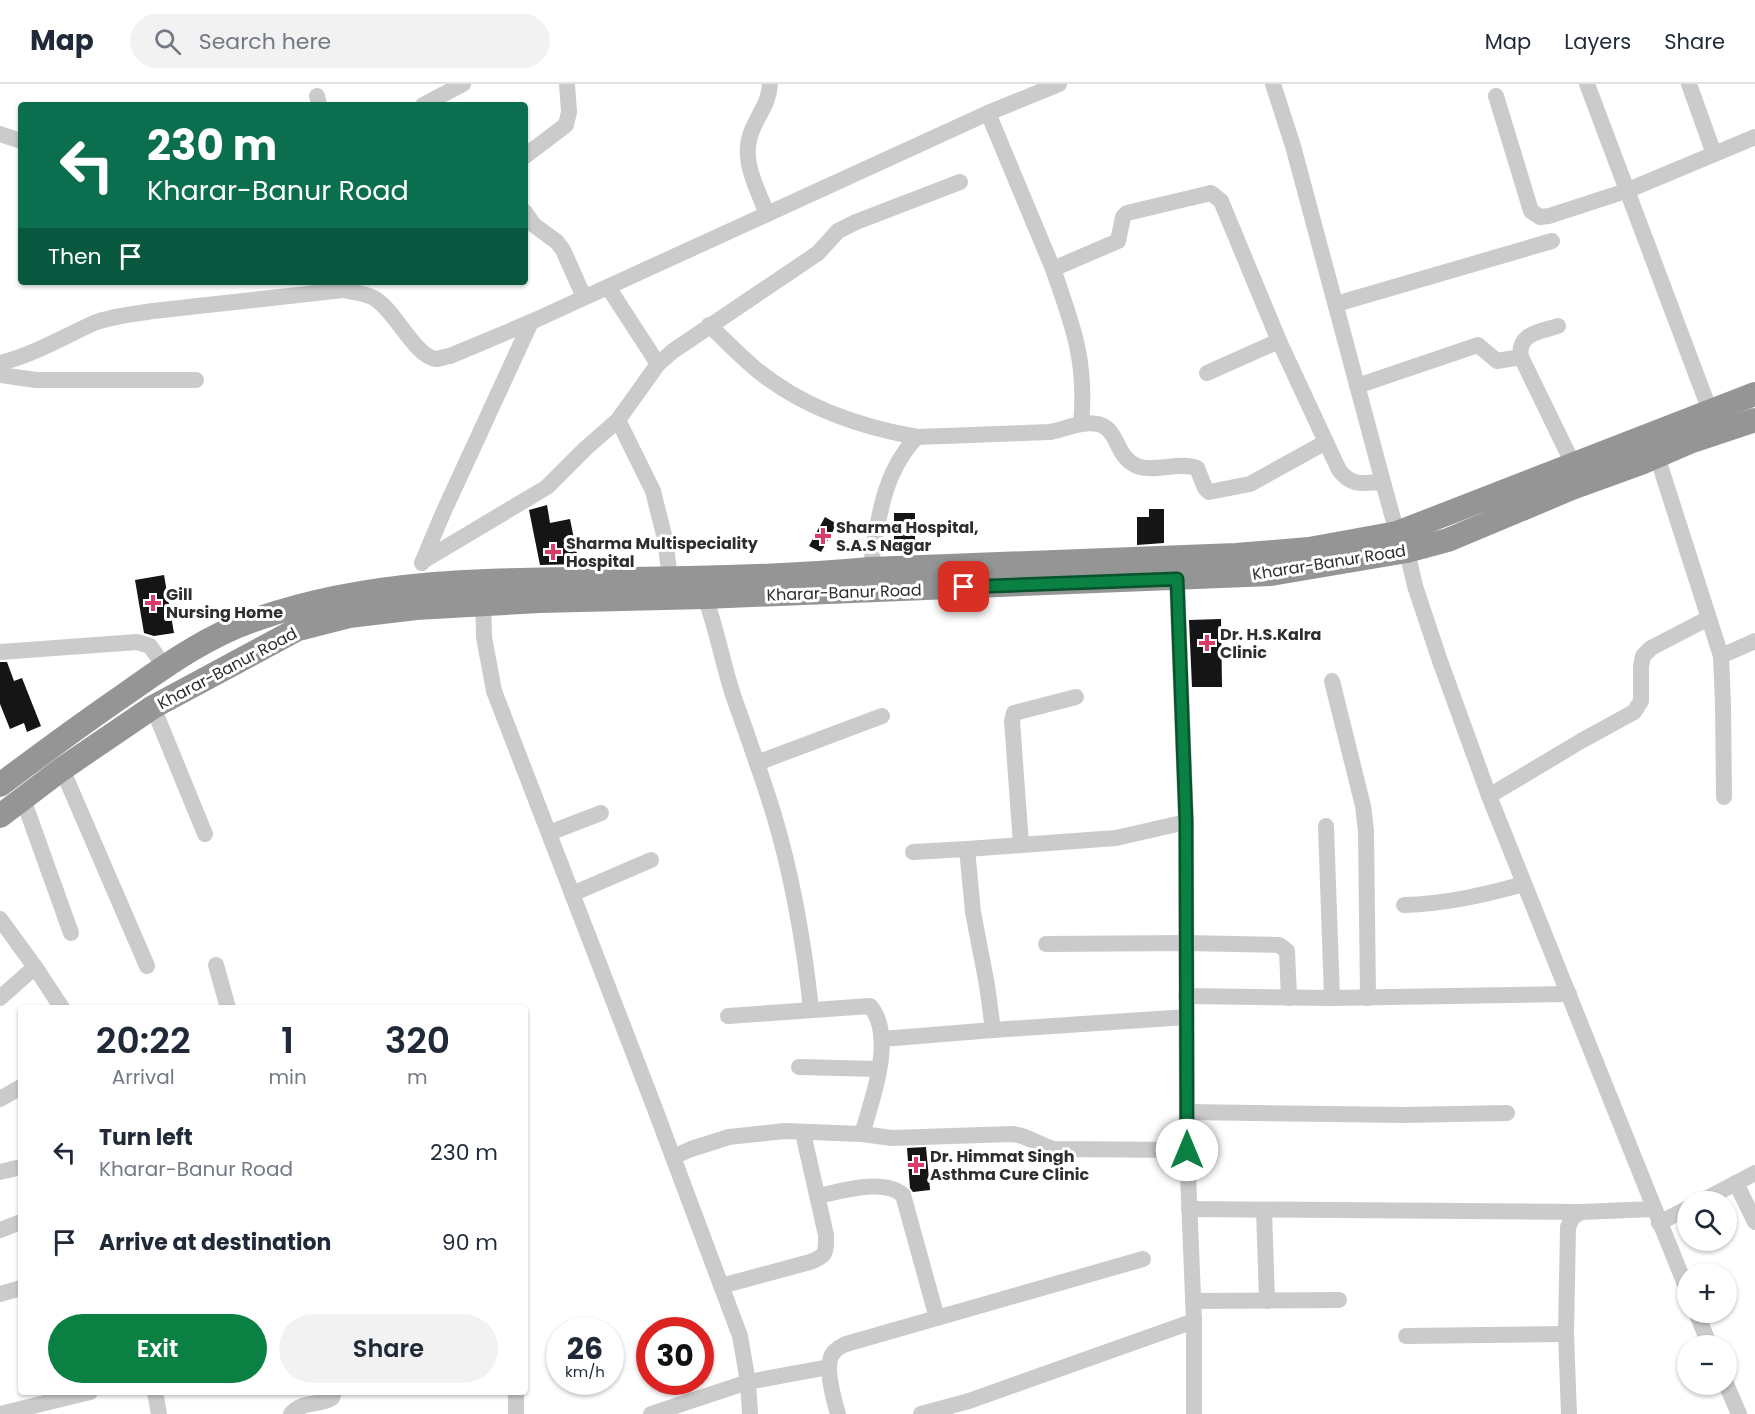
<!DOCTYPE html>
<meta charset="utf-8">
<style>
body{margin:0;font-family:Poppins,sans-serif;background:#f2f2f3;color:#1f2937;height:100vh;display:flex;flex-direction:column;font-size:22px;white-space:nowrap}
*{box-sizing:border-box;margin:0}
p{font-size:20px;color:#747a83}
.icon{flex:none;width:33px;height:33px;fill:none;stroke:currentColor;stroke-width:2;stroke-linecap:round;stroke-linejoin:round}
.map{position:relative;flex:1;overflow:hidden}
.drawer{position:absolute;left:18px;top:921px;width:510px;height:390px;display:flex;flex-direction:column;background:#fff;border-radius:6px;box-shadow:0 2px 4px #0004}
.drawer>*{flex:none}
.banner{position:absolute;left:18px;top:18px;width:510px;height:183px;border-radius:6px;box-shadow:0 2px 4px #0004;background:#0b6e4f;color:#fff;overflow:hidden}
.tools{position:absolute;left:1677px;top:1107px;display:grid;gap:12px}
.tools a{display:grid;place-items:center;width:60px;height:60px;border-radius:50%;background:#fff;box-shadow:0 2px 4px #0004;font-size:30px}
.speed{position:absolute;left:546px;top:1233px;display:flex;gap:12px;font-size:30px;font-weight:700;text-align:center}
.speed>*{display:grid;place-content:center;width:78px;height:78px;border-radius:50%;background:#fff;box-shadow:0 2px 4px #0004;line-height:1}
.speed small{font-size:15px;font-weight:400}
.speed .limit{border:9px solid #d22;background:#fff;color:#111}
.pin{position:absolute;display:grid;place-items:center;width:51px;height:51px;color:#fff;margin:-26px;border-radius:12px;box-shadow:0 3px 9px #0006}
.me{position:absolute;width:66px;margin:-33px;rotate:0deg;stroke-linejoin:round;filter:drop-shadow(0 0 4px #0008)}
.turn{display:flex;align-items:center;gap:21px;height:126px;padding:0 30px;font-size:27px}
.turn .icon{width:78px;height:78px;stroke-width:2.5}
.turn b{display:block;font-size:42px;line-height:51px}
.then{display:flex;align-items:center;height:57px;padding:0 30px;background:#0003;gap:12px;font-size:22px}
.eta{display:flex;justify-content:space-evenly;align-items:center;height:102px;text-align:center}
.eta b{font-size:36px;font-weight:600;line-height:42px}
.action{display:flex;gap:12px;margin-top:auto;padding:12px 30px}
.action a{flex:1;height:69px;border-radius:36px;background:#0b8043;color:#fff;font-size:24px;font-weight:600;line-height:69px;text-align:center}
.action a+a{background:#f2f2f3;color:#1f2937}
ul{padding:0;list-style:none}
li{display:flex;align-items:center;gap:18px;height:90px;padding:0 30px}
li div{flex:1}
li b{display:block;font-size:22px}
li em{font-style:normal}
header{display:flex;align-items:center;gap:36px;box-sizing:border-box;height:84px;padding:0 30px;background:#fff;border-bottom:2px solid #e0e1e3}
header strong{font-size:28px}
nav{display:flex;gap:33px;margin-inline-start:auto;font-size:21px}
.search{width:420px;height:54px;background:#f2f2f3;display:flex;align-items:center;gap:15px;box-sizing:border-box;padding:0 21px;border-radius:33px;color:#747a83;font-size:22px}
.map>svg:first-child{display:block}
.building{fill:#151515}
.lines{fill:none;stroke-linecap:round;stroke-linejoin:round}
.minor{stroke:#cbcbcb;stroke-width:16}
.highway{stroke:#959595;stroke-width:24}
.route-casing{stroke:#07532c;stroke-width:15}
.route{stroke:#0b8043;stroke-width:10}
.poi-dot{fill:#d93d67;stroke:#fff;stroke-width:2}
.labels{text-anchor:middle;stroke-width:6;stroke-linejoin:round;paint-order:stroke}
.poi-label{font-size:16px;font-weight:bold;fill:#2e2e2e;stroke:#fff;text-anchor:start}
.street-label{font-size:16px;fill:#2e2e2e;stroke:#fff}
</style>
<header>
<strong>Map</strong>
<div class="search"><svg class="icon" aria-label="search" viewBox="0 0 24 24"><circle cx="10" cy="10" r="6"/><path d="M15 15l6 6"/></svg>Search here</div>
<nav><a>Map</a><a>Layers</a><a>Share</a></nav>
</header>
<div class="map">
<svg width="1755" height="1330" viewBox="0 0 1755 1330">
<rect width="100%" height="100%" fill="#fff"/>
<!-- building -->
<g class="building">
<path d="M547 421 550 439 570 435 579 480 540 481 529 426Z"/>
<path d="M1149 425H1164V459L1137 461V433H1149Z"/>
<rect x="894" y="429" width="21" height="38"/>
<path d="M825 433 837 440 821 468 809 462Z"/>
<path d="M164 491 174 549 154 552 144 549 135 496Z"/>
<path d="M1221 535 1222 603H1192L1189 536Z"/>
<path d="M0 578H7L14 597 22 594 41 642 27 648 24 639 10 645 0 620Z"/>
<path d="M926 1063 930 1106 913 1108 910 1104 907 1064Z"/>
</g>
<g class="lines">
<!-- minor -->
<g class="minor">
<path d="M1273 0 1293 62 1383 398 1397 449 1407 467 1415 502 1440 577 1489 712 1688 1208"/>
<path d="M1587 0 1710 327"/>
<path d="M1689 0 1714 70"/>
<path d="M317 12 319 21"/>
<path d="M1496 12 1531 127 1540 133 1549 132 1626 107 1755 53"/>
<path d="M423 21 463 0"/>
<path d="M988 29 1053 185"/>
<path d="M0 50 21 57"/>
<path d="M525 72 566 41 569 28 567 0"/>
<path d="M525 128 534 141 557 158 563 166 584 213"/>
<path d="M767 130C756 101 739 74 753 44 760 28 769 18 770 0"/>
<path d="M608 203 658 280"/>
<path d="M1336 220 1552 157"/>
<path d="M709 241C725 256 740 272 757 286 802 323 860 343 917 353 882 389 878 438 870 485"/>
<path d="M1558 242C1540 248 1517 249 1521 273L1573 380"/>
<path d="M0 279C33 271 63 253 94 239 112 232 134 230 153 227L343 206C353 208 365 209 374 214 395 226 415 273 436 275 440 275 446 272 450 272L531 238 988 29 1059 0"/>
<path d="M1207 289 1279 257"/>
<path d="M0 291 36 296H196"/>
<path d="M1357 302 1478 261 1497 277 1521 273"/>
<path d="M618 336 653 407 665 455 670 494"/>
<path d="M1081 340C1087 278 1073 242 1053 185L1118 157 1123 133 1127 129 1211 109 1221 117 1279 257 1339 386C1352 403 1363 399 1383 398"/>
<path d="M917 353 1050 348C1062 346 1072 341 1082 340 1123 334 1110 371 1137 382 1156 389 1178 377 1197 384L1205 404 1209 408 1250 400 1326 358"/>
<path d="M1657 372 1721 572 1723 619 1724 713"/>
<path d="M423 477 547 403 586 364 618 336 658 280 673 267 818 169 838 147 856 138 960 98"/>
<path d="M422 479 443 429 531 238"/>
<path d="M1177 495 1186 738 1187 1066 1194 1237V1330"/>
<path d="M483 511 484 553 494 607 655 1025 740 1252 748 1298 750 1330"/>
<path d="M705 513C717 546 723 581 734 614 748 653 762 692 774 731 793 795 804 859 811 925"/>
<path d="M0 568 137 558 150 562 164 582"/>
<path d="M1721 572 1755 557"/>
<path d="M1332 597 1363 722 1366 747 1368 914"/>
<path d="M153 623 205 750"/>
<path d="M757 679 882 632"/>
<path d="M62 685 147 882"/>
<path d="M1489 712 1581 657 1634 628 1641 617V583L1643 572 1651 564 1707 535"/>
<path d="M23 715 71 849"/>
<path d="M1186 738 1116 754 967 765 973 828 987 901 993 946 1187 933"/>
<path d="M1326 742 1332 914"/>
<path d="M549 749 601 729"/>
<path d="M1021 760 1012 637 1014 629 1076 613"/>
<path d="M913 768 967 765"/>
<path d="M572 810 651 776"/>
<path d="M1404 821C1445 820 1484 811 1524 800"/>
<path d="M0 835 35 883 62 924"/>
<path d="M1046 860 1186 859 1279 861 1287 867 1289 914"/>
<path d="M216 881 228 924"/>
<path d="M1186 912 1332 914 1569 910"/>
<path d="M0 914 35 883"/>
<path d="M728 932 870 922C896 952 872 1016 862 1050"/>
<path d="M882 955 993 946"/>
<path d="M799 983 879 985"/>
<path d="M0 1015 21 1003"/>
<path d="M1187 1028 1405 1031 1507 1029"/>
<path d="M673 1073 691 1065 729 1053 785 1047 862 1050 892 1054 1012 1050C1028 1051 1040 1062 1055 1065L1187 1066"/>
<path d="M0 1088 21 1083"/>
<path d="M1736 1099 1755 1138"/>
<path d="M818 1112C841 1107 884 1094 903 1111L937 1234"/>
<path d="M1700 1118 1755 1089"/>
<path d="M1189 1125 1581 1128"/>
<path d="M1264 1126 1267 1217"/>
<path d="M1659 1139 1688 1124"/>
<path d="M0 1146 21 1138"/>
<path d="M721 1202 810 1178C827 1172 826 1168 826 1151L803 1049"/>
<path d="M0 1210 21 1204"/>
<path d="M1193 1217 1339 1216"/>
<path d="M1696 1228 1710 1262"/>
<path d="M1406 1252 1566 1250"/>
<path d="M1726 1300 1739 1330"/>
<path d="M155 1308 159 1330"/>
<path d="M0 1330 90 1308"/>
<path d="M291 1330C301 1317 319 1322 332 1314L334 1308"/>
<path d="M516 1330V1308"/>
<path d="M651 1330 748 1298 829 1283"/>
<path d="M838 1330C834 1316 823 1279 834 1268 837 1264 842 1262 846 1260L1143 1175"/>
<path d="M921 1330 969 1317 1194 1237"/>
<path d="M1569 1330 1566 1250 1568 1143 1573 1133 1581 1128 1654 1125"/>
</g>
<!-- highway -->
<g class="highway">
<path d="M0 701C41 670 82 640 124 611 165 582 208 551 257 535 368 496 488 495 605 495 693 495 782 493 870 485L1236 471 1309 465 1397 449 1755 310"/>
<path d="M0 732 62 685 153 623 298 545 349 532 416 524 539 517 705 513 1271 490 1407 467 1448 456 1572 404 1641 379 1692 357 1755 336"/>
</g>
</g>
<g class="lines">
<!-- route casing -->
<g class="route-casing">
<path id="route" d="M964 503 1177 495 1186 738 1187 1066"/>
</g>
<!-- route -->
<use href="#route" class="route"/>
</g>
<!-- markers -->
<g class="poi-dot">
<path d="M820 443h6v6h6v6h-6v6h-6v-6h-6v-6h6z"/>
<path d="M550 459h6v6h6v6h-6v6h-6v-6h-6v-6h6z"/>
<path d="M150 510h6v6h6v6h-6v6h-6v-6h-6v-6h6z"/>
<path d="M1204 550h6v6h6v6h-6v6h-6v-6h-6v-6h6z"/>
<path d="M913 1072h6v6h6v6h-6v6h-6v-6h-6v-6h6z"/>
</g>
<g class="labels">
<!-- poi labels -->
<g class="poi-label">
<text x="836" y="449">Sharma Hospital,<tspan x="836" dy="18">S.A.S Nagar</tspan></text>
<text x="566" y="465">Sharma Multispeciality<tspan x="566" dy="18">Hospital</tspan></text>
<text x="166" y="516">Gill<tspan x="166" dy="18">Nursing Home</tspan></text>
<text x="1220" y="556">Dr. H.S.Kalra<tspan x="1220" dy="18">Clinic</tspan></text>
<text x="930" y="1078">Dr. Himmat Singh<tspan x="930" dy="18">Asthma Cure Clinic</tspan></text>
</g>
<!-- street labels -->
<g class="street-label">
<text transform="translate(1329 478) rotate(-9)" y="6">Kharar-Banur Road</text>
<text transform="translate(844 508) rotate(-2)" y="6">Kharar-Banur Road</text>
<text transform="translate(227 584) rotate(-28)" y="6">Kharar-Banur Road</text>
</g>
</g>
</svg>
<div class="tools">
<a><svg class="icon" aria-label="search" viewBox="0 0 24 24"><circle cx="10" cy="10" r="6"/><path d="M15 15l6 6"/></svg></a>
<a>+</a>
<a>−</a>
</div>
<div class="speed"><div>26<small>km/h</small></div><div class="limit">30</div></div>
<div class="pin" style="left:964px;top:503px;background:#d93025"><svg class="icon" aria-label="arrive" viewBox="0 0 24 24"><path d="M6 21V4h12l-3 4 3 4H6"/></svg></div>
<svg class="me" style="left:1187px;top:1066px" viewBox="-20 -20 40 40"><circle r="19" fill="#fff"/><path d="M0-13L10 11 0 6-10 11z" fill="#0b8043"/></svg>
<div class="banner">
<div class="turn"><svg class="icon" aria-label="left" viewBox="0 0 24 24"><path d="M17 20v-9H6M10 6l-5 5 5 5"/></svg><div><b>230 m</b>Kharar-Banur Road</div></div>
<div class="then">Then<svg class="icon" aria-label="arrive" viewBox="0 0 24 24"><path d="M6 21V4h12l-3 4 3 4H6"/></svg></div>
</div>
<section class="drawer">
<div class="eta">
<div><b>20:22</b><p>Arrival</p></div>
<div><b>1</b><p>min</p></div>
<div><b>320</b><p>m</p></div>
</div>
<ul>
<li><svg class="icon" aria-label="left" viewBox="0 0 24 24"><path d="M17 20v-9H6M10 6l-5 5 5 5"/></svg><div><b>Turn left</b><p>Kharar-Banur Road</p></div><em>230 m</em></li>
<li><svg class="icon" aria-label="arrive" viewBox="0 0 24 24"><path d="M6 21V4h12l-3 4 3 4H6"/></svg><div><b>Arrive at destination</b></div><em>90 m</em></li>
</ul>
<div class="action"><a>Exit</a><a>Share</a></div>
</section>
</div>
